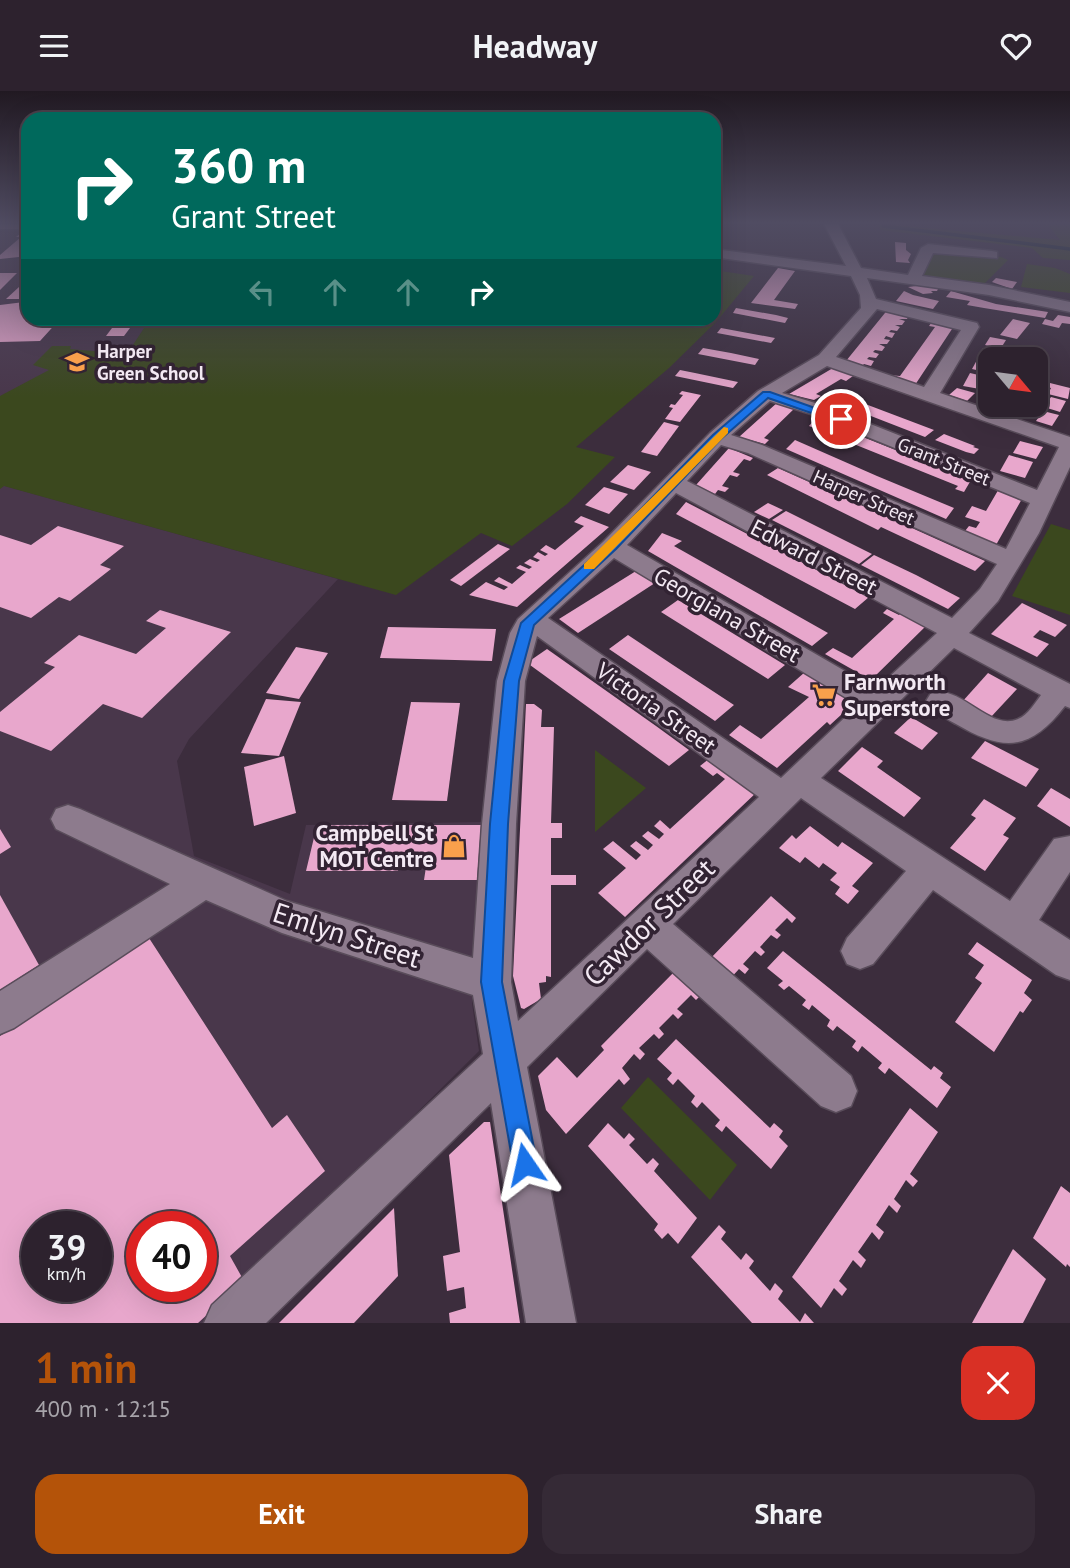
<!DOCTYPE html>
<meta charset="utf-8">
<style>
body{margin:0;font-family:"PT Sans",sans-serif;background:#352a36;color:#f1f3f6;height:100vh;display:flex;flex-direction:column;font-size:26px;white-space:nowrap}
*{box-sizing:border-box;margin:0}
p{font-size:23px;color:#a7a4aa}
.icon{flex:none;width:38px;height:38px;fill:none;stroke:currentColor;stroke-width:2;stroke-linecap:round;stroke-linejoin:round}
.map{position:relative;height:1232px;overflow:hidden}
.drawer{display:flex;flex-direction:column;background:#2d222e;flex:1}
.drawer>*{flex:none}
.hud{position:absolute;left:21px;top:21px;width:700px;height:214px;border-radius:21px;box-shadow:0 7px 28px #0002,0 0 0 2px #483f4a;background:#00695c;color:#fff;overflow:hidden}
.needle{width:46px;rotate:119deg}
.fabs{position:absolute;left:978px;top:256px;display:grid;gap:14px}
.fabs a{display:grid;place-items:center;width:70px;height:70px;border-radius:14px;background:#2d222e;box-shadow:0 7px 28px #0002,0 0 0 2px #483f4a;font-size:35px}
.speed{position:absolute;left:21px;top:1120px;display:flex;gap:14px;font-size:35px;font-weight:700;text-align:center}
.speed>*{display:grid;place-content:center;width:91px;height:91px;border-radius:50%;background:#2d222e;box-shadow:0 7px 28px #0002,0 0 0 2px #483f4a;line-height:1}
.speed small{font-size:18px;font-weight:400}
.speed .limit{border:10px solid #d22;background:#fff;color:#111}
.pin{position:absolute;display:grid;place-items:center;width:60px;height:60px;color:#fff;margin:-30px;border:4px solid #fff;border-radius:50%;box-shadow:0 2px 7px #0007}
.me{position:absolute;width:77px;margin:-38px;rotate:349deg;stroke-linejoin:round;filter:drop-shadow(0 0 5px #0008)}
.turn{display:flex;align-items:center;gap:24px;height:147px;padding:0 35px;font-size:32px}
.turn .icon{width:91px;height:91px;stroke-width:2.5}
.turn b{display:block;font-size:49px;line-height:60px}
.lanes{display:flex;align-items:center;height:66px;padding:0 35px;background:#0003;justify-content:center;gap:35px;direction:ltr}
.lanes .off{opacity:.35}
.round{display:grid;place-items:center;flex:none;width:74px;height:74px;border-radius:21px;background:#352a36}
.summary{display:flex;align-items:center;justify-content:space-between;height:119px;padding:0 35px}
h1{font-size:42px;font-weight:800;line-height:52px;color:#b45309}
.cta{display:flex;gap:14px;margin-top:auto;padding:14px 35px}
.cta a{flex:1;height:80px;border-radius:21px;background:#b45309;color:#fff;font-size:28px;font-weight:800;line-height:80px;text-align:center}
.cta a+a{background:#352a36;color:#f1f3f6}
header{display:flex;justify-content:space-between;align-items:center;height:91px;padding:0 35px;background:#2d222e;font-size:32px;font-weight:800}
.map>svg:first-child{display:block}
.built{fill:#49374b;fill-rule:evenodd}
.green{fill:#3b481e}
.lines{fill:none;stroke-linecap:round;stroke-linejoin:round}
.stream{stroke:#052028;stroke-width:3.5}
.building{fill:#e8a7cc;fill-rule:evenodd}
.minor-casing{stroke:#594c5a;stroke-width:3}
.minor{fill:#8d7b8d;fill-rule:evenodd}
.route{fill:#1a73e8;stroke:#114b97;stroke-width:2}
.slow{fill:#f59e0b}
.labels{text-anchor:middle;stroke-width:7;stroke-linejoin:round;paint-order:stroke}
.far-poi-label{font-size:19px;font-weight:bold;fill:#f3e9f3;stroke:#322333;text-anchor:start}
.far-street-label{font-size:19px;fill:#f3e9f3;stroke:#322333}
.street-label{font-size:23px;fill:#f3e9f3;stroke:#322333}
.poi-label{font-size:23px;font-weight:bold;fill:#f3e9f3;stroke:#322333;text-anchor:start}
.near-street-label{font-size:28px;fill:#f3e9f3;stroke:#322333}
</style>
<header><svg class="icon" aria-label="menu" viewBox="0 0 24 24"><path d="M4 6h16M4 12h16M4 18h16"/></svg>Headway<svg class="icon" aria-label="heart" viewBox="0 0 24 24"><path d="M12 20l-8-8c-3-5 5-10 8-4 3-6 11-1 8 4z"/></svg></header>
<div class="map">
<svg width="1070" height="1232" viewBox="0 0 1070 1232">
<rect width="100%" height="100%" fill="#3c2d3d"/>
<!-- built -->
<path class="built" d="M14 137H28V228H150L128 263 5 395 338 488 189 648 177 670 194 765 290 803 306 734 482 731 473 856 472 912 479 960 205 1232H0V141ZM37 1136H96V1195H37ZM142 1136H201V1195H142Z"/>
<!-- green -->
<g class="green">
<path d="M879 133 1060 149 1048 134 1044 133H1070V169L1043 167 1032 157 880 139Z"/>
<path d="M932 160 1001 166 1008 169 982 195 920 185Z"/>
<path d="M1027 173 1055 177 1070 183V202L1021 196Z"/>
<path d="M714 179 754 185 716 231 669 277 576 356 615 366 567 413 512 455 481 442 396 504 4 395 0 398V305L49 279 33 274 52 255H71L70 258 127 263 150 228H714Z"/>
<path d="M1051 433 1070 439V524L1012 505Z"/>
<path d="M595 659 646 697 595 741Z"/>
<path d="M648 986 737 1074 710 1109 621 1017Z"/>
</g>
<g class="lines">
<!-- stream -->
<path class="stream" d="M883 135 1070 158"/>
</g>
<!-- building -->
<g class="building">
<path d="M21 142H28V157L21 160H28V165L0 168V164L21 146H16Z"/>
<path d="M895 151 906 152V159L911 163 908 169 910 172 896 171Z"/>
<path d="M778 177 795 180 774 209 798 213 795 218 751 212Z"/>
<path d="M0 182H17L0 199Z"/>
<path d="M996 187 1017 191 1012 198 992 191Z"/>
<path d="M924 194 939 196 937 200H931L933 202 923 203 908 196Z"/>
<path d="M19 196H28V200L21 208H6Z"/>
<path d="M904 200 913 204 939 210 933 218 896 210Z"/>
<path d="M951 200 996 213 1048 221 1045 227 984 217 967 214 970 210 946 206Z"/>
<path d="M28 208V228H60L40 250 0 251V214L24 211Z"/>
<path d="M736 217 776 224 788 227 785 232 733 222Z"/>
<path d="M889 217 909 224 907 228H899L905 230 902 234H895L900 236 897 240 891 239 889 241 895 242 892 247 886 245 884 248 890 249 887 253H879L885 256 882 260 875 259 873 261 879 263 876 267 869 266 867 268 874 270 871 275 864 273 862 275 846 270Z"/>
<path d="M1058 224 1070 226V233L1062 232 1059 237 1042 233 1045 228 1053 230Z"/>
<path d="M119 228H138L132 235H113Z"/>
<path d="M1013 228 1030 232 1017 248 1000 244Z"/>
<path d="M932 231 954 235 915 294 888 284 900 285 935 236 929 235Z"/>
<path d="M112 237H130L124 245H106Z"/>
<path d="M721 237 775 247 771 252 717 242Z"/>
<path d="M990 246 1006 249 1001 257 985 254Z"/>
<path d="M703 257 731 262 759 268 755 274 698 263Z"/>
<path d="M983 257 1000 261 996 268 979 266Z"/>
<path d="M977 269 990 272 989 282 972 278Z"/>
<path d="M833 277 853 285 846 290 841 288 816 303 821 305 814 309 789 303Z"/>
<path d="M680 279 695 282 738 291 733 297 675 285Z"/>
<path d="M970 282 987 286 980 298 963 295Z"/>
<path d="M1046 291 1070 297 1068 308 1048 303 1051 297 1043 295Z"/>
<path d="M957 297 975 302 967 310 949 304Z"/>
<path d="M682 300 701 304 680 331 665 328 673 317 669 316 671 313 675 314 683 304 679 303Z"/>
<path d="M853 304 864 308 860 311 934 339 925 346 840 313Z"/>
<path d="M1051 306 1066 310 1060 321 1044 316Z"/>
<path d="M778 311 796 316 764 347 769 349 765 353 739 346Z"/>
<path d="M1043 320 1059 324 1052 335 1036 330Z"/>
<path d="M816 327 863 346 971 389 964 401 955 398 958 395 809 335Z"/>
<path d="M664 331 679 335 657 365 641 361Z"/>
<path d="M944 343 975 355 973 356 979 358 974 363 966 361 935 349Z"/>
<path d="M795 349 877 385 954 417 946 428 786 358Z"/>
<path d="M1020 350 1043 356 1036 368 1013 362Z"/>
<path d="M729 357 753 367 750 370 744 368 733 381 740 383 737 386 730 384 722 395 729 397 725 401 718 399 715 403 696 394Z"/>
<path d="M1009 364 1033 371 1025 387 1000 380Z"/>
<path d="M628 374 651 381 634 399 610 391Z"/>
<path d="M778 377 892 428 985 470 975 480 881 436 878 439 767 384Z"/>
<path d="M604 396 628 403 609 423 585 414Z"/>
<path d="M1000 396 1023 406 996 454 965 440 969 435 976 437 980 431 965 426 972 415 986 420Z"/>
<path d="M686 411 778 459 869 506 855 518 676 423Z"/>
<path d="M768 412 783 419 769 428 754 421Z"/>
<path d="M786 420 872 463 859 473 772 429Z"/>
<path d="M581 425 609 436 517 516 469 504 486 491 504 499 508 496 494 490 499 486 512 493 526 481 516 477 520 474 529 478 532 476 524 472 530 468 537 471 540 469 533 466 538 461 545 465 548 463 540 459 546 454 555 459 584 435 574 431Z"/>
<path d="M58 435 124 455 100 474 111 478 70 510 59 506 31 527 0 516V444L31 454Z"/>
<path d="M662 442 682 450 674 455 828 542 812 555 648 460Z"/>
<path d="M498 453 510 458 461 495 450 489Z"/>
<path d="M874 464 916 484 960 507 948 518 861 474Z"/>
<path d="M636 480 655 492 578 542 559 528Z"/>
<path d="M678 509 729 540 785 574 768 588 661 521Z"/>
<path d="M1022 512 1067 534 1055 546 1040 539 1033 546 1049 553 1037 566 991 543Z"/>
<path d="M887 518 899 524 903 520 928 533 871 589 825 563 833 557 852 567 894 528 883 522Z"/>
<path d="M160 519 231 541 142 627 103 613 51 660 0 640V621L55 576 44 572 79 544 136 563 166 537 146 530Z"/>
<path d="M388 536 496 538 492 570 380 567Z"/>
<path d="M628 544 673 574 734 614 715 630 609 558Z"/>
<path d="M296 556 328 562 299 608 266 602Z"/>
<path d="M547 558 656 635 689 659 669 675 530 574 531 569Z"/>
<path d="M805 581 855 611 830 634 827 631 777 677 729 644 740 634 761 648 809 606 788 596Z"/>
<path d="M988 582 1017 598 990 627 962 611Z"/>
<path d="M266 608 301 611 279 665 241 662Z"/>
<path d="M411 611 460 612 447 710 392 709Z"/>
<path d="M526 613H534L542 619 541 636H554L551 732H562V747H551V784H576V794H551V886L546 885V891L539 892 541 908 524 918 521 917 513 885Z"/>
<path d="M911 626 938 642 922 659 894 642Z"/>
<path d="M985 650 1039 678 1026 696 971 667Z"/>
<path d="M862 656 883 670 877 676 921 707 904 726 838 680Z"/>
<path d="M284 665 296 722 254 735 244 676Z"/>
<path d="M710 667 758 700 625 826 598 802 626 777 603 758 613 750 636 769 641 764 630 755 636 750 648 759 653 754 642 745 648 740 659 748 664 743 654 735 660 729 670 738 725 688 717 682 713 685 700 675Z"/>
<path d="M1051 697 1070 708V736L1037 715Z"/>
<path d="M984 708 1016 727 1003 744 1009 747 985 780 950 757 976 727 971 724Z"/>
<path d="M317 734H481L477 789H424L426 776 399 775 398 780H306Z"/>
<path d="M810 735 838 756 842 751 873 772 852 795 859 800 848 813 835 803 840 796 830 789 837 782 823 772 819 777 805 766 800 772 779 757 792 744 796 748Z"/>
<path d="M0 738 11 756 0 763Z"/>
<path d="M0 804 39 874 0 899Z"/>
<path d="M771 805 796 827 792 832 787 827 775 839 781 844 777 848 771 844 760 856 765 861 761 865 755 860 743 873 749 878 745 883 739 878 728 890 707 871Z"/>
<path d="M149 847 272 1037 287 1024 325 1080 230 1165 244 1190 198 1232H0V945ZM37 1136H96V1195H37ZM142 1136H201V1195H142Z"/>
<path d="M977 851 1032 889 1024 902 1032 909 1023 922 1020 920 994 961 955 931 982 892 975 887 984 874 968 863Z"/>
<path d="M783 860 931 979 934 975 943 982 940 987 951 996 937 1017 889 977 885 983 878 977 882 972 862 955 858 961 852 956 856 950 837 935 833 940 827 935 830 929 812 914 809 919 802 914 806 909 789 895 784 899 778 894 783 890 767 877Z"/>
<path d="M676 879 700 905 696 909 691 904 677 918 683 923 678 928 673 923 659 937 664 943 659 948 654 943 639 957 645 963 640 969 634 963 622 977 630 988 624 994 619 988 566 1043 546 1019 538 985 557 966 577 987 604 959 601 955Z"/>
<path d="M676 948 770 1037 774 1032 783 1040 779 1046 788 1055 771 1078 726 1035 722 1041 715 1035 720 1029 702 1011 697 1017 691 1011 695 1005 678 988 673 994 667 988 672 982 657 968Z"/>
<path d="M910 1017 938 1041 910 1083 918 1090 913 1096 906 1089 894 1108 901 1115 897 1122 889 1114 876 1134 884 1141 879 1149 872 1141 858 1161 866 1169 861 1177 853 1169 839 1190 847 1198 842 1205 834 1197 821 1217 792 1186Z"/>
<path d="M484 1031H490L520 1232H450L449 1222 466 1217 464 1196 447 1200 443 1165 460 1161 449 1064Z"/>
<path d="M608 1032 624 1048 629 1042 635 1048 629 1054 647 1073 653 1067 659 1073 654 1080 697 1127 678 1153 668 1142 662 1148 654 1139 658 1133 588 1055Z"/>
<path d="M1061 1095 1070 1102V1176L1067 1173 1066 1176 1033 1147Z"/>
<path d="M394 1117 398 1185 354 1232H279Z"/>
<path d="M719 1134 726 1141 721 1148 741 1169 746 1162 754 1170 749 1177 770 1200 775 1192 783 1200 778 1208 800 1231 805 1222 814 1232H752L691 1166Z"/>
<path d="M1013 1158 1046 1188 1023 1232H972Z"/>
</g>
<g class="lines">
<!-- minor casing -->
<g class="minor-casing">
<g id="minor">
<rect x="0" y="133" width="28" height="5"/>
<path d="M824 133H838L861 177 908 184 921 157 928 153 992 160 997 161V167L933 162 922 185 989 194 1070 211V221L989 204 867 187 876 208 977 232 979 236 940 302 1070 346V376L1039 442 998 510 969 542 1070 593V617L1065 615C1031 659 1005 662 956 633 945 627 933 621 926 610L931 602C961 593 989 641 1018 628 1028 624 1035 612 1041 604L954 557 821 687 1010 810 1054 748 1070 745V781L1039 829 1070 849V889L1056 884 933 799 873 873 860 878 847 873 841 860 847 847 906 780 801 707 673 833 851 985 857 1000 851 1015 836 1021 821 1015 647 858 527 976 576 1232H526L491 1012 266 1232H204L212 1214 483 963 473 904 282 842 206 809 14 937 0 943V900L170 793 56 738 51 728 56 718 68 714 80 718 287 810 473 867 482 733 497 590 510 542 518 528 603 451 710 342 758 300 819 264 861 217 860 204 851 185 714 166V158L846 175ZM877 218 961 239 924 296 836 266ZM827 275 1059 356 1037 399 825 315 782 302ZM770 310 811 323 1030 412 1006 458 762 354 731 344ZM721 354 748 362 997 473 980 498 952 527 687 390ZM676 402 937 542 876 598 627 454ZM614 467 858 614 781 687 548 527ZM537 545 759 706 518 930 511 891 516 733 525 590Z"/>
</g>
</g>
<!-- minor -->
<use href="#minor" class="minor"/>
</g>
<!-- sky -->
<linearGradient id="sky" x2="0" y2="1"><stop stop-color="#211922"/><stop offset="0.43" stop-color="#504c62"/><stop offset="1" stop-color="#504c62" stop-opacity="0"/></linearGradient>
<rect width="1070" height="306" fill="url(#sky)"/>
<!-- route -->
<path class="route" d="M763 301H770L846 328 837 331 768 307 721 348 616 458 534 534 519 590 508 733 502 891 537 1073 533 1082 525 1085 516 1082 513 1073 481 891 490 733 504 590 521 532 607 453 713 344Z"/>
<!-- slow -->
<path class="slow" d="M724 336 728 337V342L594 478H584V473Z"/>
<!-- icons -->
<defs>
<g id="school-bare" transform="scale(1.89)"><path d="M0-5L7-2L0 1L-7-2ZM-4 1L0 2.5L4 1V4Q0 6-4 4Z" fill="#f9a04c" stroke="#322333" stroke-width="2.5" paint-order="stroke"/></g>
<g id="supermarket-bare" transform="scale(1.89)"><path d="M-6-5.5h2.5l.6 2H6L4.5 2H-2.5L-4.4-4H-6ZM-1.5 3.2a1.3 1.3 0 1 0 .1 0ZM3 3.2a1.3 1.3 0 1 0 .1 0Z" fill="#f9a04c" stroke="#322333" stroke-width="2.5" paint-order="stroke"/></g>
<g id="shop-bare" transform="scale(1.89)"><path d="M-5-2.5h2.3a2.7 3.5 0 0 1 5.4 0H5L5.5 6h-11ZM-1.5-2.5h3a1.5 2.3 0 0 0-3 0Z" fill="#f9a04c" stroke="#322333" stroke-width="2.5" paint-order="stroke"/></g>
</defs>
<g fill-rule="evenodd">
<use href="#school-bare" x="77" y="271"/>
<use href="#supermarket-bare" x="824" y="604"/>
<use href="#shop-bare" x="454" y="755"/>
</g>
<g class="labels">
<!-- far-poi labels -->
<g class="far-poi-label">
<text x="97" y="267">Harper<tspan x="97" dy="22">Green School</tspan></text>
</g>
<!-- far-street labels -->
<g class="far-street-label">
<text transform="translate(944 370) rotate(22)" y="7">Grant Street</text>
<text transform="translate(864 406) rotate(24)" y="7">Harper Street</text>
</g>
<!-- street labels -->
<g class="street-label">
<text transform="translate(814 466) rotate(27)" y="8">Edward Street</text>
<text transform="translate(727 524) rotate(30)" y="8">Georgiana Street</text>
<text transform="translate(656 617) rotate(35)" y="8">Victoria Street</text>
</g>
<!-- poi labels -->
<g class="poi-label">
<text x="844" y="599">Farnworth<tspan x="844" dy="26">Superstore</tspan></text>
<text x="434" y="750" text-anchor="end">Campbell St<tspan x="434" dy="26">MOT Centre</tspan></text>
</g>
<!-- near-street labels -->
<g class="near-street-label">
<text transform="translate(649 831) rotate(-44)" y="10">Cawdor Street</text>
<text transform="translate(347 844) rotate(18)" y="10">Emlyn Street</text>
</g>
</g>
</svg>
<div class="fabs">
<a><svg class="needle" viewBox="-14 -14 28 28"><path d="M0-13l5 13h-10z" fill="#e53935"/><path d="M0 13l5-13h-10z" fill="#a7a4aa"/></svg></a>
</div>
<div class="speed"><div>39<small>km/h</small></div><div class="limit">40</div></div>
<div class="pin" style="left:841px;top:328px;background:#d93025"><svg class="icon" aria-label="arrive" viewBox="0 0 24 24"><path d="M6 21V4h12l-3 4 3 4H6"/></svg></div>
<svg class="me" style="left:525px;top:1073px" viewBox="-20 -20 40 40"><path d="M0-17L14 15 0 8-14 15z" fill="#1a73e8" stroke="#fff" stroke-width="4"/></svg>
<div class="hud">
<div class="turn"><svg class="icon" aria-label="right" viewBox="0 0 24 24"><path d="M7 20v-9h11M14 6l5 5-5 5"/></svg><div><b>360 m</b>Grant Street</div></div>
<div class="lanes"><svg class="icon off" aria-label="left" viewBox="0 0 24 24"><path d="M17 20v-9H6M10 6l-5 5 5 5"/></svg><svg class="icon off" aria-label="ahead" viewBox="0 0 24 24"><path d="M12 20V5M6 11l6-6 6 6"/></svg><svg class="icon off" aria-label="ahead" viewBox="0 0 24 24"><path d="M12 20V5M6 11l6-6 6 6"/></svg><svg class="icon" aria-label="right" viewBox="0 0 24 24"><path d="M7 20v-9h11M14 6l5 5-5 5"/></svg></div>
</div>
</div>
<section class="drawer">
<div class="summary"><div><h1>1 min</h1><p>400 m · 12:15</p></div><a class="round" style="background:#d93025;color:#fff"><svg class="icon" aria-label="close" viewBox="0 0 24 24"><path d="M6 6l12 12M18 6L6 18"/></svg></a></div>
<div class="cta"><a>Exit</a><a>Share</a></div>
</section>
